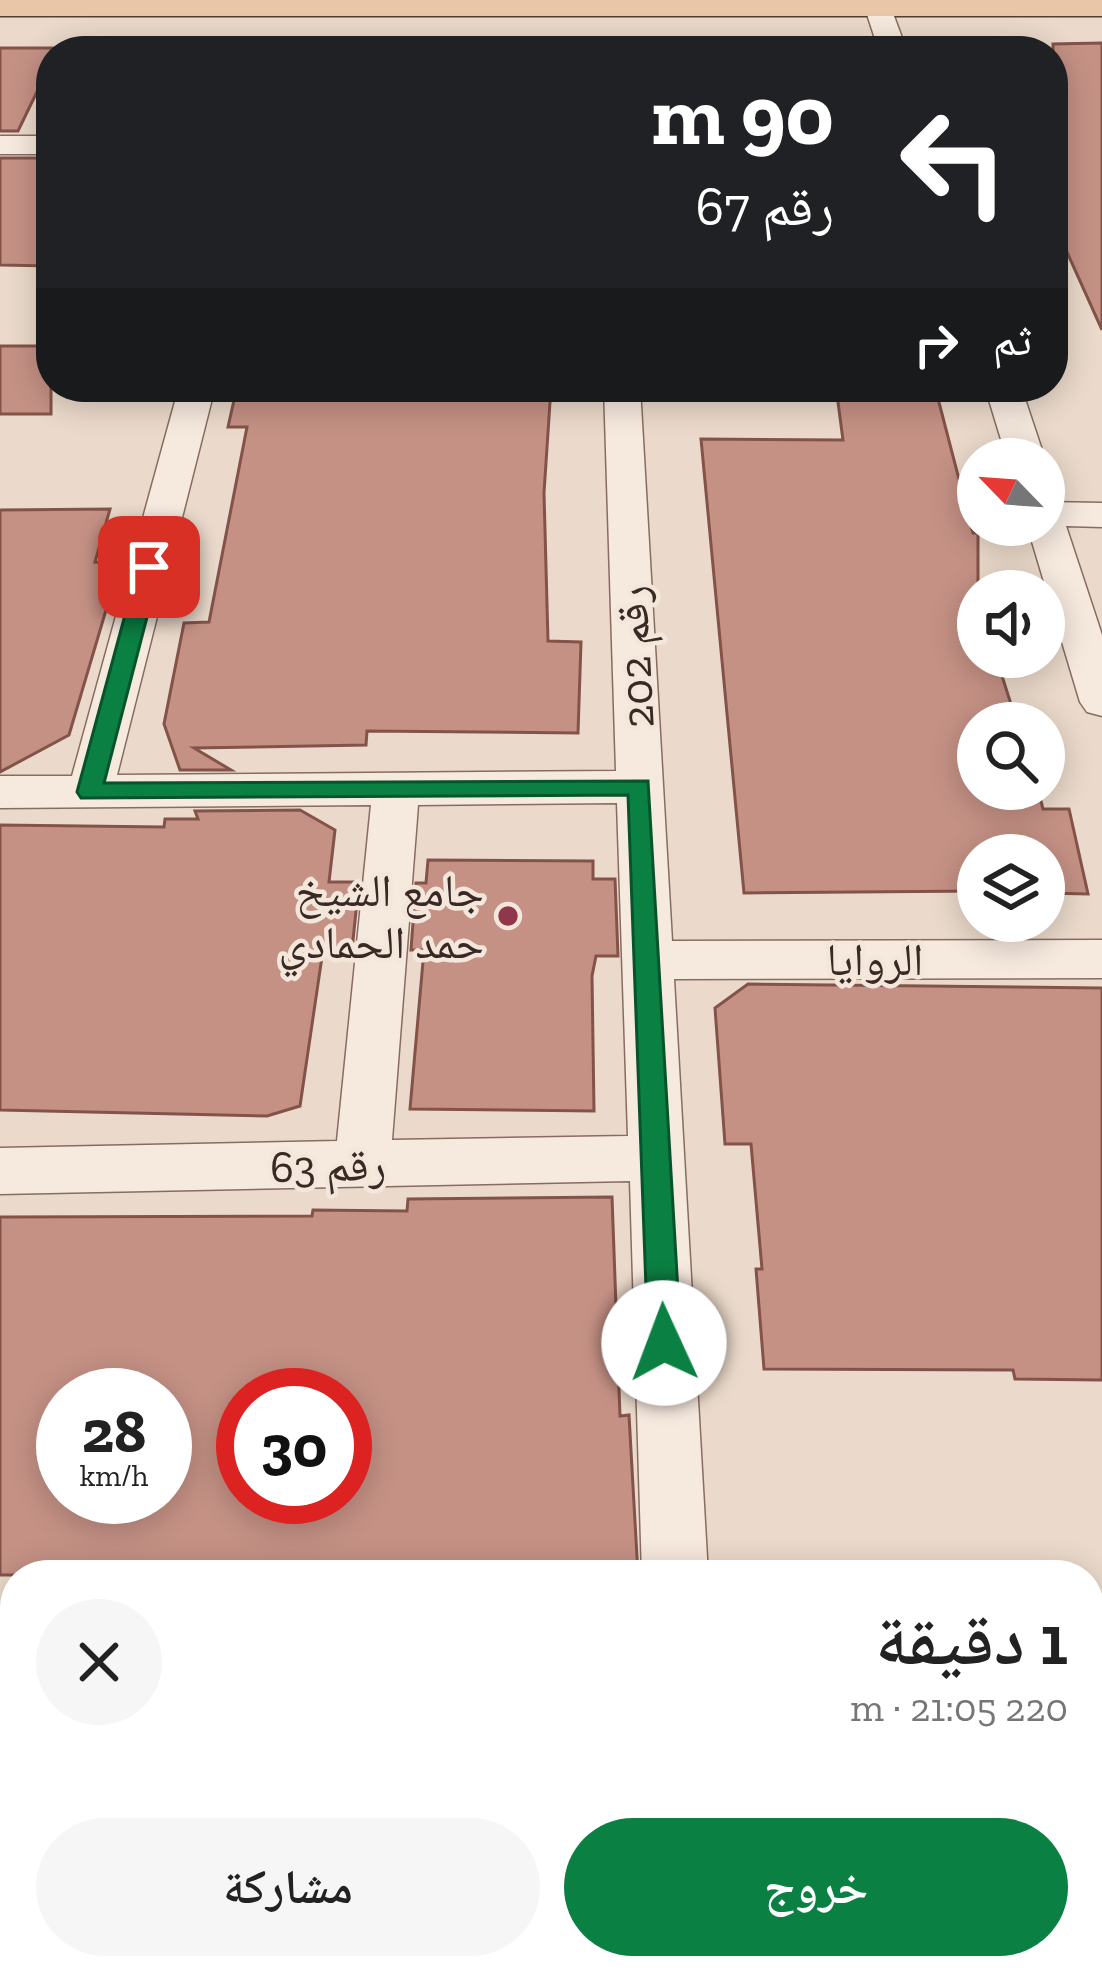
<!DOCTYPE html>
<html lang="ar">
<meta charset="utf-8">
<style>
body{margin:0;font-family:"Zilla Slab","Noto Naskh Arabic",serif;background:#f6f6f6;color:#222;direction:rtl;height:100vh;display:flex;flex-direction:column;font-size:45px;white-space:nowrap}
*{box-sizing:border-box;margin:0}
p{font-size:39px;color:#767676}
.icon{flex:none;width:66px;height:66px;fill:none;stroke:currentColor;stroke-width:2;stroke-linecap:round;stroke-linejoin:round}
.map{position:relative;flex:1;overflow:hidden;direction:ltr}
.panel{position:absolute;left:0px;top:1560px;width:1104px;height:420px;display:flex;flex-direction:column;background:#fff;border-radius:48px 48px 0 0;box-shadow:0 6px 30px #0003;direction:rtl}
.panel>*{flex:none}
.banner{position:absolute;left:36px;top:36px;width:1032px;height:366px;border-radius:48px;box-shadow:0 6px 30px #0003;direction:rtl;background:#202124;color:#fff;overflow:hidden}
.needle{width:78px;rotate:295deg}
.fabs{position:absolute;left:957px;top:438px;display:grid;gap:24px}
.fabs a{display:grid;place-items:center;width:108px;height:108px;border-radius:50%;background:#fff;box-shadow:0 6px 30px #0003;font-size:60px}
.speed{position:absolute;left:36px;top:1368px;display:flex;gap:24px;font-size:60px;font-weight:700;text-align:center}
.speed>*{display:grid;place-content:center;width:156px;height:156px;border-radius:50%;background:#fff;box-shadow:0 6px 30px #0003;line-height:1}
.speed small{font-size:30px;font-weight:400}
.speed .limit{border:18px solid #d22;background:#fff;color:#111}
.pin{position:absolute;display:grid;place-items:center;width:102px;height:102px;color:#fff;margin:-51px;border-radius:24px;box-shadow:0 6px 18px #0006}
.me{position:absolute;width:132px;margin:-66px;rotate:358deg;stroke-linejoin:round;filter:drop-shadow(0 0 9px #0008)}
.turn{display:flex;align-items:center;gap:42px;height:252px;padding:0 36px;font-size:54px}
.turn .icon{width:156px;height:156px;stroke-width:2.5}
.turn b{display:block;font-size:84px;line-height:102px}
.then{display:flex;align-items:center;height:114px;padding:0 36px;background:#0003;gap:24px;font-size:45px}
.round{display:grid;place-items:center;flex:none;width:126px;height:126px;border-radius:63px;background:#f6f6f6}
.headline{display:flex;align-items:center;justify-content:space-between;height:204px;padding:0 36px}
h1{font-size:72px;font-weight:600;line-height:90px}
.primary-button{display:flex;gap:24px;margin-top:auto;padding:24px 36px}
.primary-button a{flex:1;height:138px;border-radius:72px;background:#0b8043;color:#fff;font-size:48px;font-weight:600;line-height:138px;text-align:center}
.primary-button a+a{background:#f6f6f6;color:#222}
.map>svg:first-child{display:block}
.building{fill:#c59185;stroke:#835349;stroke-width:3;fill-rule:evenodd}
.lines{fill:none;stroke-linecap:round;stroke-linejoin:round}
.minor-casing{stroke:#876c61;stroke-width:3}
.major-casing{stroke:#553c34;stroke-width:3}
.minor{fill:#f6e9de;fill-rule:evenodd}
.major{fill:#e9c6a8;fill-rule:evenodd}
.route{fill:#0b8043;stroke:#07532c;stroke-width:3}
.poi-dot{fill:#90374c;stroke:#f3e6da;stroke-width:4.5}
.labels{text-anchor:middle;stroke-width:9;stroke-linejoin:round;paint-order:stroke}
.street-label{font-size:45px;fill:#392823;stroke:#f3e6da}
.poi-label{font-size:45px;fill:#392823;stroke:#f3e6da;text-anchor:end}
</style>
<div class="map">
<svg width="1102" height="1980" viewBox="0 0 1102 1980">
<rect width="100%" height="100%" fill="#ebdacb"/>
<!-- building -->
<g class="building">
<path d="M1102 43V330L1053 221V44Z"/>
<path d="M0 48H58L51 51V63L18 131H0Z"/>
<path d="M0 158H51V266L0 265Z"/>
<rect x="0" y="346" width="51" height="68"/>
<path d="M237 387H551L544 493 548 641 581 642 578 733 367 731 366 745 194 748 231 770H180L164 724 184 623 209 622 247 427H228Z"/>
<path d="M836 387H935L973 533H978V657H996L1017 723H978V789H1038L1043 809H1069L1088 894 1044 893V855H978V891L744 893 701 439 843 440Z"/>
<path d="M110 509 95 562 120 563 69 735 0 772V510Z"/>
<path d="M300 810 335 830 329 882H359L352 950H323L300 1106 267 1116 0 1110V825L164 827 165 819H198L195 811Z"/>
<path d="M428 860 593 861V879H615L618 956H596L592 976 594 1111 410 1109 424 950H411L416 883H426Z"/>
<path d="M748 984 1102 988V1380L1015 1379 1013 1370 764 1369 756 1269H762L751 1144H725L715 1008Z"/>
<path d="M612 1197 620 1416 629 1415 638 1575H0V1217L312 1216 313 1210 407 1211 408 1199ZM263 1393H345V1497H243V1395ZM63 1395H170L165 1425V1497H63Z"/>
</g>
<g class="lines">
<!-- minor casing -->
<g class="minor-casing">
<g id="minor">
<path d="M878 0 891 8 907 51H879L865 8Z"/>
<rect x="0" y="136" width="51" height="18"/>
<path d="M179 387H215L117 775 616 771 604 387H640L672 941 1102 940V978L674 979 708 1575H642L630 1181 0 1194V1148L337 1141 371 805 0 808V776H72ZM617 803 628 1136 392 1140 418 805Z"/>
<path d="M985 387H1021L1045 459 1044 460 1007 459Z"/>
<path d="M1044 502 1102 503V527L1066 526 1102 635V716L1087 712 1080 702 1027 525H1044Z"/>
<rect x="0" y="1807" width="15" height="72"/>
<path d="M654 1965H730L731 1980H655Z"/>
</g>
</g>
<!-- major casing -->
<g class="major-casing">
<rect id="major" x="0" y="0" width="1102" height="16"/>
</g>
<!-- minor -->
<use href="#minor" class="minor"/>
<!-- major -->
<use href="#major" class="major"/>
</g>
<!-- route -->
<path class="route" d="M149 560 160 567 104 783 648 781 681 1343 676 1353 664 1358 653 1353 648 1343 628 795 81 798 77 792 138 567Z"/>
<!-- markers -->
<circle class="poi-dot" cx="508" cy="916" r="12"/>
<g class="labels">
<!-- street labels -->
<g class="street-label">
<text transform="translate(634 657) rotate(-93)" y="16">رقم 202</text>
<text x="875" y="975">الروايا</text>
<text transform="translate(328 1165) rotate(-1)" y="16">رقم 63</text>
</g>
<!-- poi labels -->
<g class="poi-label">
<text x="484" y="906">جامع الشيخ<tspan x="484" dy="52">حمد الحمادي</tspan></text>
</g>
</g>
</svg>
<div class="fabs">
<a><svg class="needle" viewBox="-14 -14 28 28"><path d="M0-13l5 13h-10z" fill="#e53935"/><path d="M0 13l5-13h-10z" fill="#767676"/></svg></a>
<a><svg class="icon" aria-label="sound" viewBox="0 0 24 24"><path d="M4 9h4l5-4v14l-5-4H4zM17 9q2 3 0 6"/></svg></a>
<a><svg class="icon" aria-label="search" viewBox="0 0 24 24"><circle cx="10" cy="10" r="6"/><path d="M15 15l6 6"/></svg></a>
<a><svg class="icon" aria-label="layers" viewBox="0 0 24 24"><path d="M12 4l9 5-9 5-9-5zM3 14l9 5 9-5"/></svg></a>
</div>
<div class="speed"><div>28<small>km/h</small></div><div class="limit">30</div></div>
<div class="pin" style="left:149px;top:567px;background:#d93025"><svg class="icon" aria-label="arrive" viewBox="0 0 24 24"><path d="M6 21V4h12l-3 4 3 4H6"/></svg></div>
<svg class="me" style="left:664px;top:1343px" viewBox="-20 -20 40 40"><circle r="19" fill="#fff"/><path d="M0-13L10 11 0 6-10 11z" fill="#0b8043"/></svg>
<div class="banner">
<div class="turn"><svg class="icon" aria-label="left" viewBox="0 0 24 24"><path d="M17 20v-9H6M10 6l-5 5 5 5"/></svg><div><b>90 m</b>رقم 67</div></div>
<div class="then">ثم<svg class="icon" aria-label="right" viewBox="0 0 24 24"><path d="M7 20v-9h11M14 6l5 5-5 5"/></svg></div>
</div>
<section class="panel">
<div class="headline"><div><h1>1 دقيقة</h1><p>220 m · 21:05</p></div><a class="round"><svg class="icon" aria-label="close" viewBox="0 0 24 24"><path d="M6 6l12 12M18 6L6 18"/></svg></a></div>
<div class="primary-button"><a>خروج</a><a>مشاركة</a></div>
</section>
</div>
